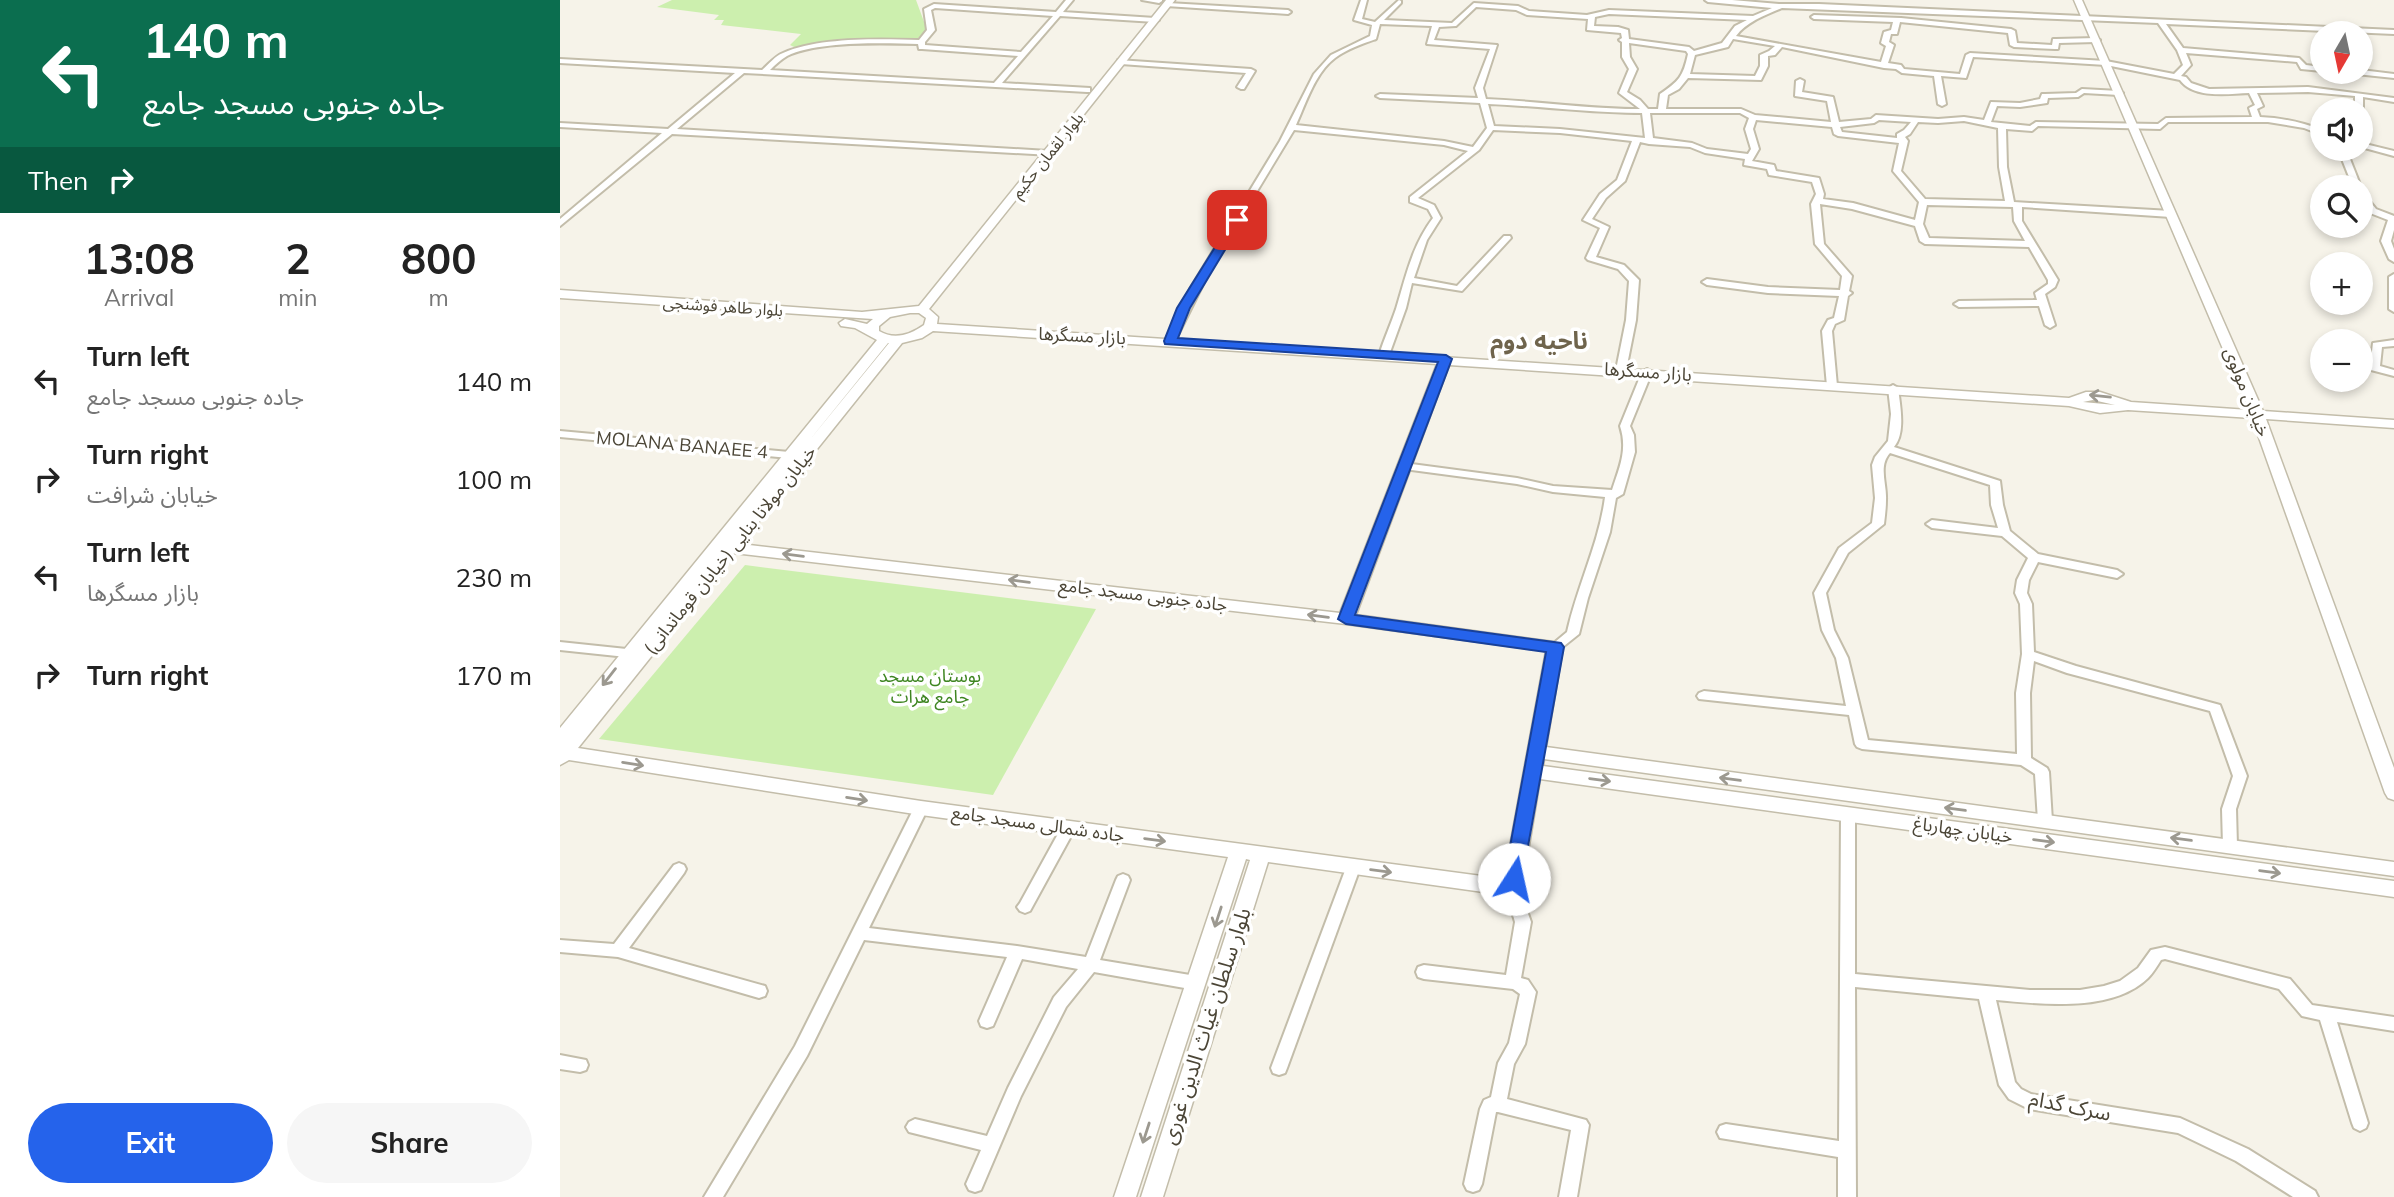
<!DOCTYPE html>
<meta charset="utf-8">
<style>
body{margin:0;font-family:Mulish,"Noto Sans Arabic",sans-serif;background:#f6f6f6;color:#222;height:100vh;display:flex;flex-direction:column;font-size:26px;white-space:nowrap}
*{box-sizing:border-box;margin:0}
p{font-size:23px;color:#767676}
.icon{flex:none;width:38px;height:38px;fill:none;stroke:currentColor;stroke-width:2;stroke-linecap:round;stroke-linejoin:round}
.map{position:relative;flex:1;overflow:hidden}
.details{display:flex;flex-direction:column;background:#fff;width:560px}
.details>*{flex:none}
.guide{background:#0b6e4f;color:#fff;overflow:hidden}
.needle{width:46px;rotate:189deg}
.buttons{position:absolute;left:1750px;top:21px;display:grid;gap:14px}
.buttons a{display:grid;place-items:center;width:63px;height:63px;border-radius:50%;background:#fff;box-shadow:0 4px 10px #0003;font-size:35px}
.pin{position:absolute;display:grid;place-items:center;width:60px;height:60px;color:#fff;margin:-30px;border-radius:14px;box-shadow:0 4px 10px #0006}
.me{position:absolute;width:77px;margin:-38px;rotate:10deg;stroke-linejoin:round;filter:drop-shadow(0 0 5px #0008)}
.turn{display:flex;align-items:center;gap:24px;height:147px;padding:0 28px;font-size:32px}
.turn .icon{width:91px;height:91px;stroke-width:2.5}
.turn b{display:block;font-size:49px;line-height:60px}
.then{display:flex;align-items:center;height:66px;padding:0 28px;background:#0003;gap:14px;font-size:26px}
.eta{display:flex;justify-content:space-evenly;align-items:center;height:119px;text-align:center}
.eta b{font-size:42px;font-weight:700;line-height:49px}
.primary-button{display:flex;gap:14px;margin-top:auto;padding:14px 28px}
.primary-button a{flex:1;height:80px;border-radius:42px;background:#2563eb;color:#fff;font-size:28px;font-weight:700;line-height:80px;text-align:center}
.primary-button a+a{background:#f6f6f6;color:#222}
ul{padding:0;list-style:none}
li{display:flex;align-items:center;gap:21px;height:98px;padding:0 28px}
li div{flex:1}
li b{display:block;font-size:26px}
li em{font-style:normal}
main{display:flex;flex:1;min-height:0}
.map>svg:first-child{display:block}
.green{fill:#ccefae}
.lines{fill:none;stroke-linecap:round;stroke-linejoin:round}
.minor-casing{stroke:#c3bdaa;stroke-width:4}
.tertiary-casing{stroke:#c3bdaa;stroke-width:3}
.minor{fill:#fff;fill-rule:evenodd}
.tertiary{fill:#fff;fill-rule:evenodd}
.oneway{stroke:#9c9990}
.route{fill:#2563eb;stroke:#184099;stroke-width:2}
.labels{text-anchor:middle;stroke-width:7;stroke-linejoin:round;paint-order:stroke}
.far-street-label{font-size:16px;fill:#4b4536;stroke:#fff}
.street-label{font-size:18px;fill:#4b4536;stroke:#fff}
.park-label{font-size:18px;fill:#3e8521;stroke:#fff}
.near-street-label{font-size:21px;fill:#4b4536;stroke:#fff}
.district-label{font-size:24px;font-weight:bold;fill:#6f644c;stroke:#fff}
</style>
<main>
<section class="details">
<div class="guide">
<div class="turn"><svg class="icon" aria-label="left" viewBox="0 0 24 24"><path d="M17 20v-9H6M10 6l-5 5 5 5"/></svg><div><b>140 m</b>جاده جنوبی مسجد جامع</div></div>
<div class="then">Then<svg class="icon" aria-label="right" viewBox="0 0 24 24"><path d="M7 20v-9h11M14 6l5 5-5 5"/></svg></div>
</div>
<div class="eta">
<div><b>13:08</b><p>Arrival</p></div>
<div><b>2</b><p>min</p></div>
<div><b>800</b><p>m</p></div>
</div>
<ul>
<li><svg class="icon" aria-label="left" viewBox="0 0 24 24"><path d="M17 20v-9H6M10 6l-5 5 5 5"/></svg><div><b>Turn left</b><p>جاده جنوبی مسجد جامع</p></div><em>140 m</em></li>
<li><svg class="icon" aria-label="right" viewBox="0 0 24 24"><path d="M7 20v-9h11M14 6l5 5-5 5"/></svg><div><b>Turn right</b><p>خیابان شرافت</p></div><em>100 m</em></li>
<li><svg class="icon" aria-label="left" viewBox="0 0 24 24"><path d="M17 20v-9H6M10 6l-5 5 5 5"/></svg><div><b>Turn left</b><p>بازار مسگرها</p></div><em>230 m</em></li>
<li><svg class="icon" aria-label="right" viewBox="0 0 24 24"><path d="M7 20v-9h11M14 6l5 5-5 5"/></svg><div><b>Turn right</b></div><em>170 m</em></li>
</ul>
<div class="primary-button"><a>Exit</a><a>Share</a></div>
</section>
<div class="map">
<svg width="1834" height="1197" viewBox="0 0 1834 1197">
<rect width="100%" height="100%" fill="#f6f3e9"/>
<!-- green -->
<g class="green">
<path d="M112 0H356L367 30 356 40 316 39 238 49 230 45 241 34 161 25 164 20H154L159 15 97 7Z"/>
<path d="M185 565 536 609 433 795 39 739Z"/>
</g>
<g class="lines">
<!-- minor casing -->
<g class="minor-casing">
<g id="minor">
<path d="M506 0H513L503 12 595 18 599 20 595 22 500 16 442 83 530 88V92H527L184 73 117 129 488 151H491V155L112 134 0 226V219L102 133 0 127V123L108 129 175 73 0 63V59L202 70C209 64 215 56 223 53 259 37 320 39 359 40L367 30 364 9 374 4 496 12ZM375 8 493 16 461 52 365 45V42L375 30 371 10ZM358 44 359 49H362L458 56 434 83 210 70C215 65 220 60 227 56 258 41 323 43 358 44Z"/>
<path d="M582 0H602V1L599 3Z"/>
<path d="M801 0H807L802 19 815 22 839 0 841 1V3L824 20 892 23 914 3 958 6 969 11 1027 15 1049 10 1193 16 1212 8 1148 2 1145 0H1172L1219 4H1259L1834 30V34L1606 24 1623 48 1739 58 1746 65 1762 67V71L1741 69 1737 62 1626 53 1631 65 1621 76 1626 77 1631 83 1649 89 1748 87 1834 98V102L1803 97V110L1801 112V110H1795V96L1748 92 1697 93 1703 106 1697 109 1700 117C1722 118 1742 122 1762 130V135L1744 128 1708 122H1608L1600 129 1478 126 1472 131 1446 129 1447 167 1454 202 1611 211 1615 214 1611 217 1462 207V221L1498 280 1495 287 1485 294 1495 325 1490 328 1485 325 1479 306 1399 307 1394 304 1399 301 1477 300 1475 293 1488 284V280L1469 247 1365 244 1360 241 1355 226 1292 209 1260 204 1264 244 1292 276 1289 291 1292 293 1288 296 1284 320 1275 324 1272 331 1277 386 1272 389 1267 386 1262 331 1268 320 1274 318 1279 296 1208 293 1147 285 1142 282 1147 279 1208 287 1280 290 1282 276 1255 244 1251 204 1256 194 1252 182 1209 175 1207 169 1184 165 1185 159 1145 153 1130 147 1089 144 1080 142 1065 181 1046 198 1032 219 1049 227 1036 257 1064 265 1079 280 1076 320 1066 370 1061 373 1056 370 1066 320 1069 281 1058 269 1028 260 1026 258 1040 228 1023 220 1040 194 1057 180 1072 141 1000 133 933 130 919 150 858 198 874 205 881 218 867 240 854 278 897 286 944 236H950L951 238 902 291 852 283 846 308 829 355 824 358 819 355C824 339 831 324 836 309 846 276 852 246 873 218L868 209 850 202V197L908 151 884 145 734 130 653 264 615 341 614 343H606L605 341 630 289 720 141 754 74 771 55 810 36 812 25 794 20ZM916 7 956 10 967 15 1028 19 1027 30 1061 33 1062 38 1059 40 1062 42V57L1069 69 1059 93 1080 109C1028 109 977 101 926 99L923 88 937 45 874 40 879 27 896 26ZM1222 8 1598 23 1617 50 1623 65 1614 74 1546 61 1410 53 1406 55 1400 74 1344 69 1341 65 1328 63 1334 45 1329 42 1331 34H1337L1340 22 1448 33 1450 45 1454 47 1495 49H1498L1499 43 1536 42 1540 40 1536 38 1496 39H1493L1492 45 1457 43 1455 31 1451 29 1341 18 1254 15 1251 17 1254 19 1333 22 1331 30 1324 32 1321 43 1326 46 1321 62 1176 36C1186 22 1206 15 1222 8ZM1049 14 1187 20 1175 26 1162 43 1134 51 1129 47 1069 39 1068 30 1058 27 1034 26 1035 17ZM820 24 872 26 867 44 930 49 915 88 918 98 820 94 816 96 820 98 920 103 927 128 913 147 884 141 736 125C746 103 755 73 775 58 787 49 802 44 816 39ZM1173 39 1215 46 1209 51 1200 55V66L1195 76 1130 74 1135 55 1168 47ZM1069 43 1126 51 1128 54C1123 77 1119 81 1100 94L1098 109H1088L1080 100 1067 92 1077 69 1070 57ZM1222 47 1324 68 1336 69 1342 73 1374 76 1378 104 1382 106 1386 104 1381 76 1406 78 1413 57 1546 65 1620 80C1634 99 1668 94 1689 93L1695 105 1689 108 1692 117 1606 118 1598 124 1476 122 1470 126 1431 122 1437 106 1460 107 1487 103 1488 98 1518 97 1524 93 1559 95 1563 93 1559 91 1522 89 1516 93 1485 94H1482L1480 99 1460 103 1431 102 1424 120 1404 117 1378 119 1316 115 1311 119 1279 122 1273 97 1242 92 1244 81 1240 79 1236 81 1235 96 1267 101 1271 122 1195 115 1181 109H1106L1108 95 1119 89 1128 78 1201 80 1208 66V56L1215 55ZM928 104C979 106 1031 113 1082 113L1085 138 1000 129 934 126ZM1090 113H1180L1189 118 1185 129 1191 149 1188 154 1147 149 1132 143 1093 138ZM1196 120 1272 127 1274 134 1278 136 1339 143 1333 171 1359 202 1355 220 1293 203 1263 199 1264 194 1259 178 1216 171 1214 165 1192 161 1199 149 1193 129ZM1319 120 1351 122 1344 130 1337 134V138L1282 132 1280 127 1314 123ZM1404 121 1438 128 1439 167 1445 201 1365 199 1341 171 1348 141 1345 137 1350 134 1358 122 1378 123ZM1367 205 1453 207 1454 221 1465 241 1369 238 1363 224Z"/>
<path d="M608 3 728 10 731 12 728 14 606 6 605 5Z"/>
<path d="M558 60 691 69 695 71 684 89H681L677 87 686 73 561 64H558Z"/>
<path d="M1801 70 1834 74V78L1796 74 1792 72Z"/>
<path d="M1801 143 1834 151V156L1801 147Z"/>
<path d="M1778 149H1786L1801 187V188L1793 187Z"/>
<path d="M1801 193 1804 194 1816 209 1834 216V230L1831 241 1834 249V262L1829 259 1821 241 1828 220 1810 213 1801 201Z"/>
<path d="M1834 274V312L1829 309V277Z"/>
<path d="M1834 340V346L1822 347 1820 366 1834 370V376L1811 370 1810 368 1813 343Z"/>
<path d="M1087 369 1092 372 1070 426 1074 435 1075 452 1063 494 1056 498 1050 532 1028 598 1019 634 999 650H991L989 647 1007 632C1017 586 1039 544 1045 497L993 492 957 484 844 469 838 466 844 463 957 478 993 486 1052 490C1059 468 1068 450 1060 426L1082 372Z"/>
<path d="M1333 385 1338 388C1340 405 1346 433 1334 447L1440 481 1443 505 1450 531 1478 554 1557 570 1563 574 1557 578 1478 562 1469 580 1467 593 1472 604 1474 652 1516 666 1660 705 1687 776 1676 809 1677 846 1675 850 1670 852 1665 850 1663 846 1662 809 1673 776 1650 711 1507 673 1474 661 1470 693 1471 758 1487 768 1489 772 1492 821 1490 825 1485 826 1480 825 1478 821 1475 774 1461 765 1302 749 1297 747 1295 744 1289 715 1139 699 1137 696 1139 693 1144 691 1286 706 1276 658 1262 630 1254 593 1279 548 1312 523 1315 498 1312 465 1315 457 1328 441 1331 414 1328 388ZM1330 453 1430 485 1431 505 1438 528 1372 520 1366 524 1372 528 1442 536 1468 558 1457 580 1455 593 1460 604 1462 654 1456 693 1457 754 1308 740 1288 658 1274 630 1266 593 1288 553 1324 524C1325 516 1326 508 1326 500 1327 484 1318 466 1330 453Z"/>
<path d="M0 431 240 453 245 456 240 459 0 437Z"/>
<path d="M0 642 76 650 82 654 76 658 0 650Z"/>
<path d="M361 803 366 804 368 808 309 928 457 946 526 957 556 880 558 876 563 874 568 876 570 880 540 960 636 976 642 978 644 983 642 988 636 990 534 972 506 1007 461 1096 421 1190 415 1192 409 1190 406 1184 421 1150 349 1132 346 1127 349 1122 355 1119 427 1136 448 1088 494 997 518 969 462 959 433 1026 427 1028 421 1026 419 1021 447 957 304 940 247 1056 163 1197H144L235 1046 356 804Z"/>
<path d="M1288 809 1293 810 1295 814V974L1470 990H1520L1544 986 1560 981 1578 968 1591 950 1605 947 1730 979 1752 1005 1834 1017V1031L1777 1022 1808 1123 1806 1128 1800 1131 1794 1128 1792 1123 1760 1020 1742 1016 1719 989 1605 959 1601 960C1597 966 1593 973 1588 978 1552 1013 1481 1004 1436 1000L1455 1082 1461 1089 1471 1094 1620 1118 1688 1149 1755 1191 1758 1197H1733L1676 1161 1618 1133 1469 1109 1449 1099 1439 1085 1419 999 1295 987 1296 1197H1278V1157L1160 1138 1157 1132 1160 1126 1166 1124 1279 1141 1281 814 1283 810Z"/>
<path d="M509 822 514 823 516 827 470 911 465 913 460 911 457 907 460 903 504 823Z"/>
<path d="M793 862 798 864 800 868 727 1068 725 1073 719 1075 713 1073 711 1068 786 868 788 864Z"/>
<path d="M119 863 124 865 126 869 124 873 69 948 205 986 207 991 205 996 199 998 58 957 0 952V940L54 944 114 865Z"/>
<path d="M952 882 957 884 959 888 971 922 961 978 968 980 976 992 965 1044 954 1064 947 1099 1026 1120 1029 1125 1017 1197H999L1011 1130 938 1112H936L922 1184 919 1190 913 1192 907 1190 904 1184 920 1109 924 1100 931 1097 938 1063 949 1043 960 994 953 989 864 979 858 977 856 972 858 967 864 965 946 975 955 922 945 888 947 884Z"/>
<path d="M0 1055 26 1060 28 1065 26 1070 20 1072 0 1069Z"/>
</g>
</g>
<!-- tertiary casing -->
<g class="tertiary-casing">
<path id="tertiary" d="M606 0H615L369 309 378 317 377 324 1509 398 1526 392H1540L1571 402 1689 410 1514 0H1522L1703 411 1834 420V428L1706 419 1834 768V800L1828 798 1825 793 1692 418 1568 410 1540 413 1509 406 889 365 796 615 1001 643 1003 647 986 747 1834 862V876L984 759 983 766 1834 881V897L980 779 962 888 959 893 952 896 708 862 603 1197H581L690 860 686 859 576 1197H554L668 857 361 815 9 760 0 765V728L317 340 295 328 281 326 279 323 285 319 307 324 313 319 0 298V290L302 312 359 306ZM350 313H359L366 318 364 325C350 335 334 340 319 331V326L330 317ZM373 331 877 364 780 613 181 544 342 343 362 338ZM328 343H329L248 442ZM1533 400 1555 405 1523 402ZM174 553 786 624 986 651 944 879 361 801 18 748Z"/>
</g>
<!-- minor -->
<use href="#minor" class="minor"/>
<!-- tertiary -->
<use href="#tertiary" class="tertiary"/>
</g>
<!-- one-way arrows -->
<defs><path id="oneway-shaft" d="M-6 0H5M1.5-3L5.5 0L1.5 3" fill="none" stroke-width="1.6" stroke-linecap="round" stroke-linejoin="round" transform="scale(1.75)"/></defs>
<g class="oneway">
<use href="#oneway-shaft" transform="translate(1540 396) rotate(-174)"/>
<use href="#oneway-shaft" transform="translate(233 555) rotate(-173)"/>
<use href="#oneway-shaft" transform="translate(459 581) rotate(-173)"/>
<use href="#oneway-shaft" transform="translate(758 616) rotate(-173)"/>
<use href="#oneway-shaft" transform="translate(49 677) rotate(128)"/>
<use href="#oneway-shaft" transform="translate(73 764) rotate(9)"/>
<use href="#oneway-shaft" transform="translate(1170 779) rotate(-172)"/>
<use href="#oneway-shaft" transform="translate(1040 780) rotate(8)"/>
<use href="#oneway-shaft" transform="translate(297 799) rotate(9)"/>
<use href="#oneway-shaft" transform="translate(1395 809) rotate(-172)"/>
<use href="#oneway-shaft" transform="translate(1621 839) rotate(-172)"/>
<use href="#oneway-shaft" transform="translate(595 840) rotate(8)"/>
<use href="#oneway-shaft" transform="translate(1484 841) rotate(8)"/>
<use href="#oneway-shaft" transform="translate(821 871) rotate(7)"/>
<use href="#oneway-shaft" transform="translate(1710 872) rotate(8)"/>
<use href="#oneway-shaft" transform="translate(658 917) rotate(108)"/>
<use href="#oneway-shaft" transform="translate(586 1133) rotate(108)"/>
</g>
<!-- route -->
<path class="route" d="M677 216 683 220 630 308 618 338 886 355 892 359 795 615 1001 643 1004 647 961 885H947L944 879 986 652 786 624 778 619 878 362 605 344 604 341 617 308 672 220Z"/>
<g class="labels">
<!-- far-street labels -->
<g class="far-street-label">
<text transform="translate(487 155) rotate(-51)" y="6">بلوار لقمان حکیم</text>
<text transform="translate(163 306) rotate(4)" y="6">بلوار طاهر فوشنجی</text>
</g>
<!-- street labels -->
<g class="street-label">
<text transform="translate(522 336) rotate(3)" y="6">بازار مسگرها</text>
<text transform="translate(1088 372) rotate(4)" y="6">بازار مسگرها</text>
<text transform="translate(1687 392) rotate(68)" y="6">خیابان مولوی</text>
<text transform="translate(122 445) rotate(5)" y="6">MOLANA BANAEE 4</text>
<text transform="translate(170 550) rotate(-51)" y="6">خیابان مولانا بنایی (خیابان قوماندانی)</text>
<text transform="translate(583 595) rotate(7)" y="6">جاده جنوبی مسجد جامع</text>
<text transform="translate(478 824) rotate(8)" y="6">جاده شمالی مسجد جامع</text>
<text transform="translate(1403 830) rotate(8)" y="6">خیابان چهارباغ</text>
</g>
<!-- park labels -->
<g class="park-label">
<text x="370" y="682">بوستان مسجد<tspan x="370" dy="21">جامع هرات</tspan></text>
</g>
<!-- near-street labels -->
<g class="near-street-label">
<text transform="translate(646 1026) rotate(-72)" y="7">بلوار سلطان غیاث الدین غوری</text>
<text transform="translate(1510 1106) rotate(11)" y="7">سرک گدام</text>
</g>
<!-- district labels -->
<g class="district-label">
<text x="979" y="349">ناحیه دوم</text>
</g>
</g>
</svg>
<div class="buttons">
<a><svg class="needle" viewBox="-14 -14 28 28"><path d="M0-13l5 13h-10z" fill="#e53935"/><path d="M0 13l5-13h-10z" fill="#767676"/></svg></a>
<a><svg class="icon" aria-label="sound" viewBox="0 0 24 24"><path d="M4 9h4l5-4v14l-5-4H4zM17 9q2 3 0 6"/></svg></a>
<a><svg class="icon" aria-label="search" viewBox="0 0 24 24"><circle cx="10" cy="10" r="6"/><path d="M15 15l6 6"/></svg></a>
<a>+</a>
<a>−</a>
</div>
<div class="pin" style="left:677px;top:220px;background:#d93025"><svg class="icon" aria-label="arrive" viewBox="0 0 24 24"><path d="M6 21V4h12l-3 4 3 4H6"/></svg></div>
<svg class="me" style="left:954px;top:879px" viewBox="-20 -20 40 40"><circle r="19" fill="#fff"/><path d="M0-13L10 11 0 6-10 11z" fill="#2563eb"/></svg>
</div>
</main>
